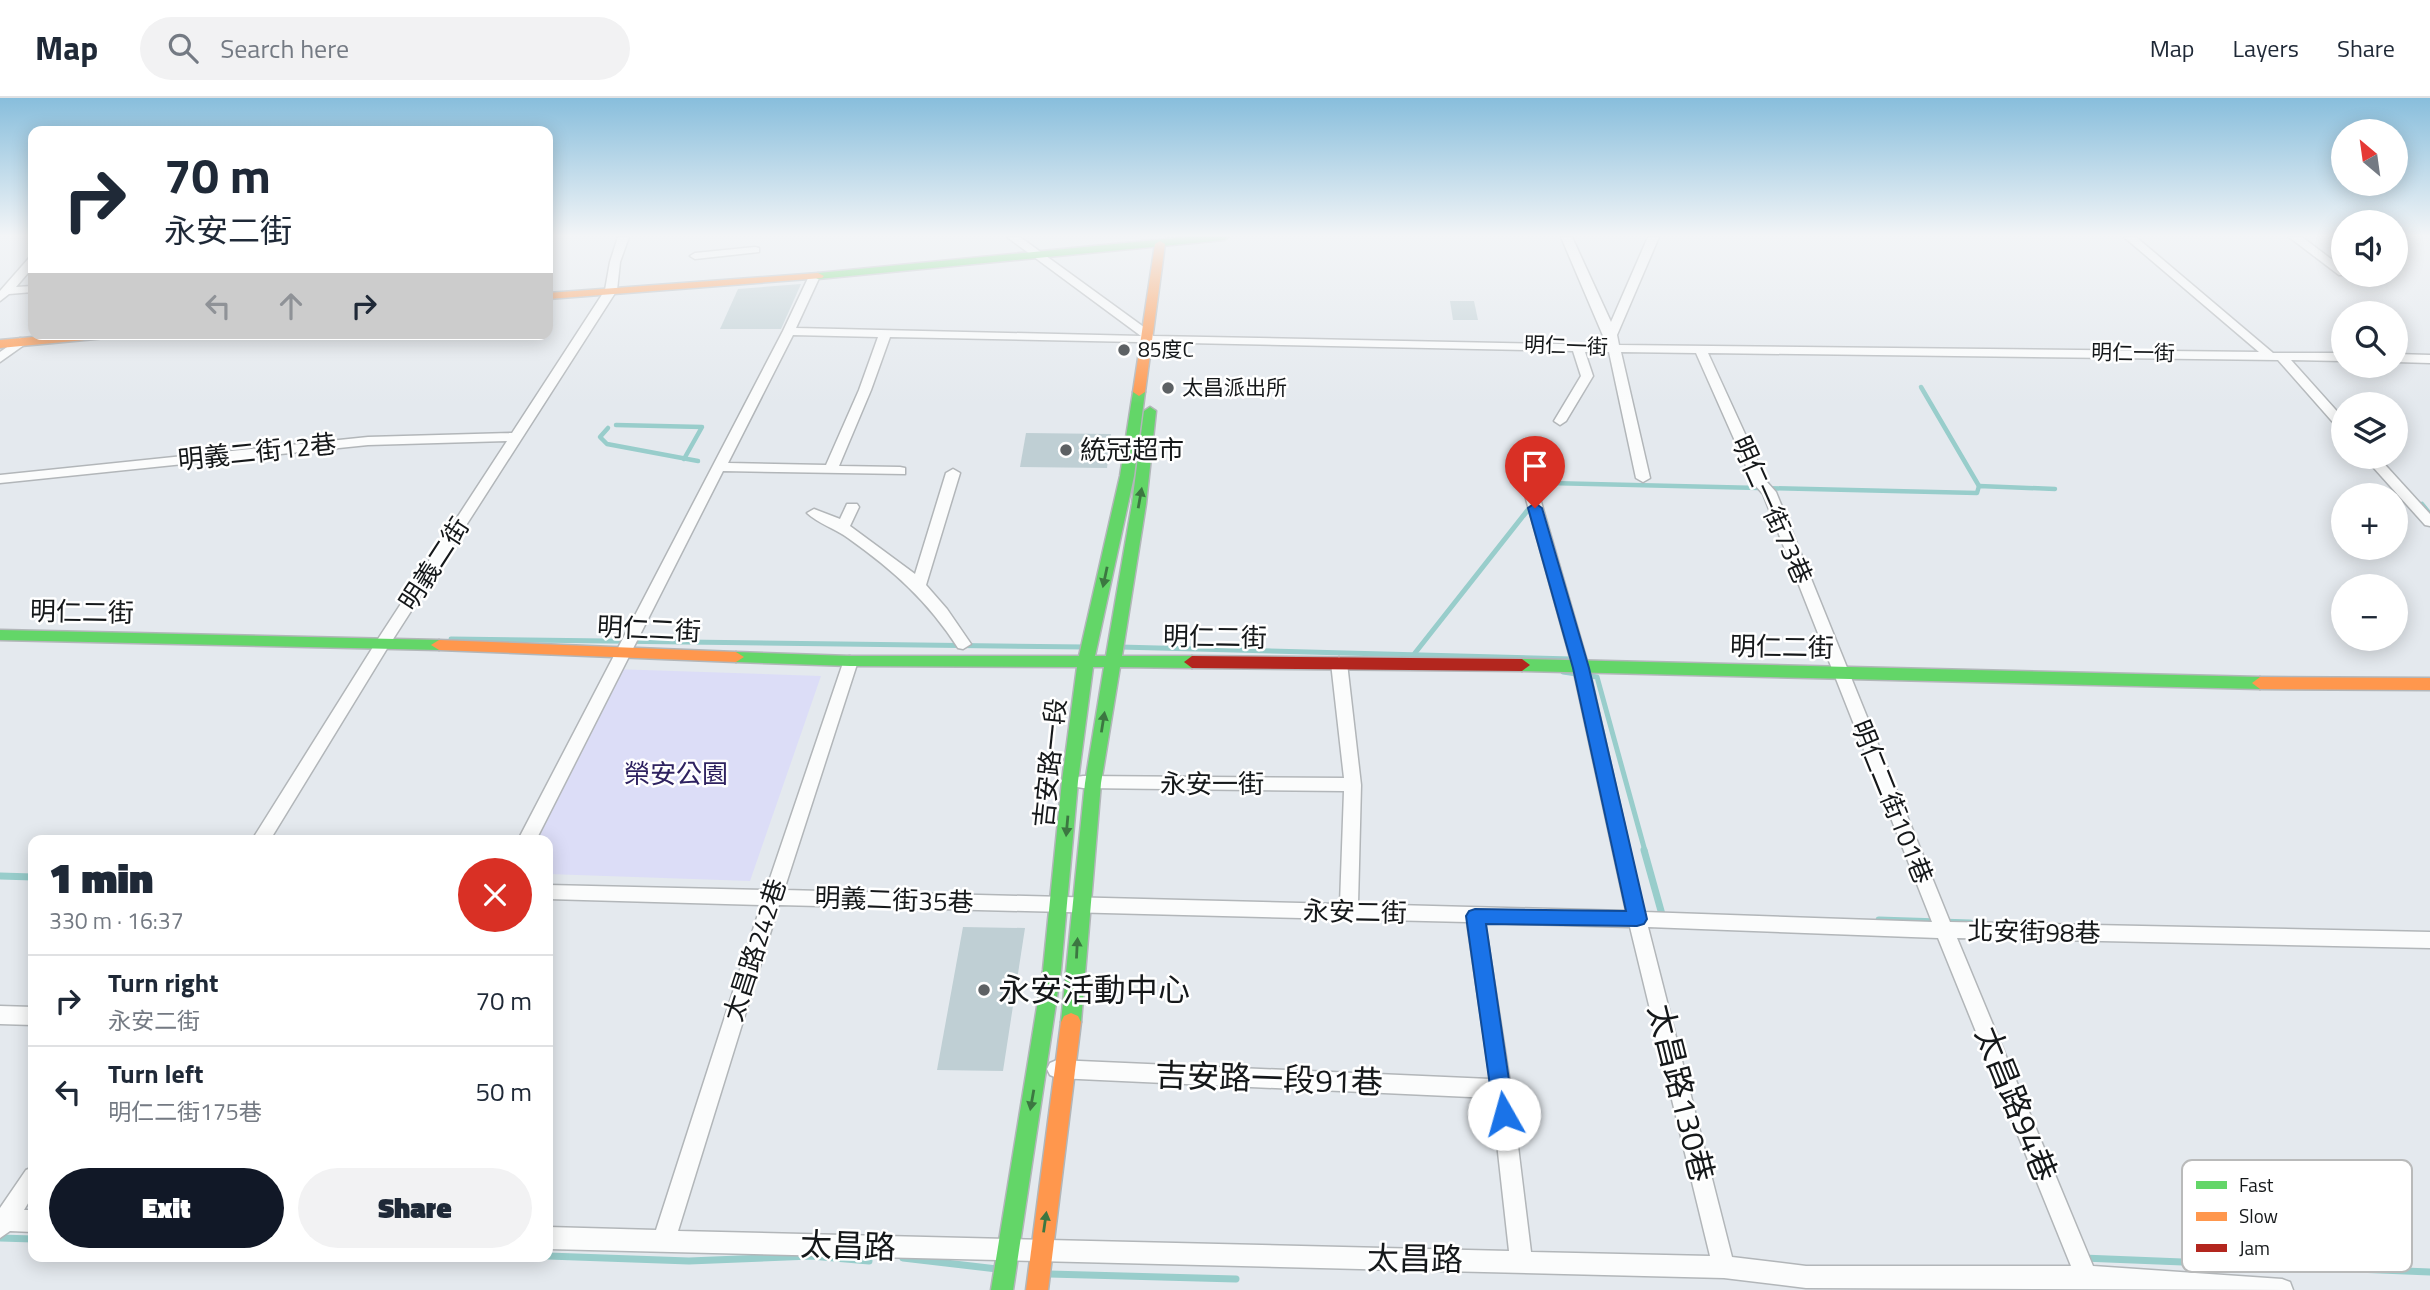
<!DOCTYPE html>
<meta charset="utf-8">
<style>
body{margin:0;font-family:"Titillium Web","Noto Sans TC",sans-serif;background:#f2f2f3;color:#1f2937;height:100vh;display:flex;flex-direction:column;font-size:26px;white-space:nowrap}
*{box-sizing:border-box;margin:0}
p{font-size:23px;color:#747a83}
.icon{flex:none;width:38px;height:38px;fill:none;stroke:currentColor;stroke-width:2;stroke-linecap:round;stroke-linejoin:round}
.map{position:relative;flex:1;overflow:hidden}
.sheet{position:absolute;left:28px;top:737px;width:525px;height:427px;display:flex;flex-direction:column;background:#fff;border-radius:14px;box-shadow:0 4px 18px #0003}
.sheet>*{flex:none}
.banner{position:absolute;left:28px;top:28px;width:525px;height:214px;border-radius:14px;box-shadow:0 4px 18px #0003;background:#fff;color:#1f2937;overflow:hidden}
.needle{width:46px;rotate:331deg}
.tools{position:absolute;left:2331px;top:21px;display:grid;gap:14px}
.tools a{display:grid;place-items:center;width:77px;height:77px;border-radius:50%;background:#fff;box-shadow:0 4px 18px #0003;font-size:35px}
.pin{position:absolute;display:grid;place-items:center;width:60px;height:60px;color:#fff;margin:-72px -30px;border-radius:50% 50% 50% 0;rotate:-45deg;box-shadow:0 0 7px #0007}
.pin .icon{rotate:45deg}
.me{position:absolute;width:77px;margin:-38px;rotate:353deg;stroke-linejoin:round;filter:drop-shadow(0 0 5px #0008)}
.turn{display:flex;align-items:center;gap:24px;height:147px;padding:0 21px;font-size:32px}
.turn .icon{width:91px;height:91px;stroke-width:2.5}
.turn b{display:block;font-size:49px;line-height:60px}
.lanes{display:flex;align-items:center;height:66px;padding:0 21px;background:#0003;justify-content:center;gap:35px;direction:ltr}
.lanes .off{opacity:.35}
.round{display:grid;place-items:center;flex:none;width:74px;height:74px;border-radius:37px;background:#f2f2f3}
.summary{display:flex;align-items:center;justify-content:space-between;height:119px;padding:0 21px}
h1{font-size:42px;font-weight:800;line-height:52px}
.button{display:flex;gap:14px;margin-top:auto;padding:14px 21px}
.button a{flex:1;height:80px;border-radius:42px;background:#111827;color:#fff;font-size:28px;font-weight:800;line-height:80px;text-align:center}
.button a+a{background:#f2f2f3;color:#1f2937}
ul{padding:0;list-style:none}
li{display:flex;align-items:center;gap:21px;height:91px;padding:0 21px;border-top:2px solid #e0e1e3}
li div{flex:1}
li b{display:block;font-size:26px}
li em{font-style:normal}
header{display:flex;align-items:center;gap:42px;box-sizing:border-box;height:98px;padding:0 35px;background:#fff;border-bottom:2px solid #e0e1e3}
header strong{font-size:33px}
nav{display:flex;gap:38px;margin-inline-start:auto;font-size:24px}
.search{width:490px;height:63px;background:#f2f2f3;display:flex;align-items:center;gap:18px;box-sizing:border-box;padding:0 24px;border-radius:38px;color:#747a83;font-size:26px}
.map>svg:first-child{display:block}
.green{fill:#dcddf7}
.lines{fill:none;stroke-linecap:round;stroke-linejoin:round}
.stream-far2{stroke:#98cdcb;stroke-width:4.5}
.stream-far1{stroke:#98cdcb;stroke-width:5}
.stream{stroke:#98cdcb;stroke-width:7}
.building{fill:#bfcfd4}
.street-casing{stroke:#b2b6b9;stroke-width:3}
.fast-casing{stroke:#b2b6b9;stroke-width:3}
.slow-casing{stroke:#b2b6b9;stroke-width:3}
.jam-casing{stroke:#b2b6b9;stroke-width:3}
.street{fill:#fbfcfc;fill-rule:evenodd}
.fast{fill:#63d668;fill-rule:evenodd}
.slow{fill:#ff974d;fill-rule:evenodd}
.jam{fill:#b3261e;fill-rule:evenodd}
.oneway{fill:#3c7741}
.route{fill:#1a73e8;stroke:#114b97;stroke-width:2}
.poi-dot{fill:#5d6164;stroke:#fff;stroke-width:2.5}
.labels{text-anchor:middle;stroke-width:5;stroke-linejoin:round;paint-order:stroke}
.far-street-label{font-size:21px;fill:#15181a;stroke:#fff}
.far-poi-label{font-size:21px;fill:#15181a;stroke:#fff;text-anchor:start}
.poi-label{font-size:26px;fill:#15181a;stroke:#fff;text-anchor:start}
.street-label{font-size:26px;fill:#15181a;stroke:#fff}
.park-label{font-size:26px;fill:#2e2260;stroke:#fff}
.near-poi-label{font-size:32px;fill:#15181a;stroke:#fff;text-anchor:start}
.near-street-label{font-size:32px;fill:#15181a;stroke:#fff}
.key{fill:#fff;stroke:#b9baba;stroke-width:2}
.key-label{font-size:19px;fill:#15181a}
</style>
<header>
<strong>Map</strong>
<div class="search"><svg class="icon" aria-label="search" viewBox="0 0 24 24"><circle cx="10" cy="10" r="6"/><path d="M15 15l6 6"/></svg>Search here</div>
<nav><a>Map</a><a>Layers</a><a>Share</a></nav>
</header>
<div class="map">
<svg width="2430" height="1192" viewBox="0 0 2430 1192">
<rect width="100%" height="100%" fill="#e4e9ee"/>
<!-- green -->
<path class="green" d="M613 571 821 578 750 783 548 776V742H523Z"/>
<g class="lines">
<!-- stream-far2 -->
<g class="stream-far2">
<path d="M1921 289 1979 388"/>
<path d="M616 327 702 329 684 361"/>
<path d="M608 330 600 339 607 346 698 363"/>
<path d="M2422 406 2425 410"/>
<path d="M1530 410 1549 385 1977 395 1979 388 2055 391"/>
</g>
<!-- stream-far1 -->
<g class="stream-far1">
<path d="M2423 408 2430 416"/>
<path d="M451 541 1085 549"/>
<path d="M1120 549 1572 561"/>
<path d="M1415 555 1531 408"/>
<path d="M1563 574 1597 579 1645 753"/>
</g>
<!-- stream -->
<g class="stream">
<path d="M1644 752 1663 820"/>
<path d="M0 778 33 779"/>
<path d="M1879 822 1970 825"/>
<path d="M0 1140 33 1141"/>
<path d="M548 1158 689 1163 811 1158 869 1163"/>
<path d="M903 1160 997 1171"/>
<path d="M2083 1160 2430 1174"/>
<path d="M1049 1176 1236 1181"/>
</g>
</g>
<!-- building -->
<g class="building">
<path d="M801 186 781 231H720L738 191Z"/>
<path d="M1450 203H1474L1478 222H1453Z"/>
<path d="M1026 335 1111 336 1107 370 1020 369Z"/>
<path d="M963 829 1025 830 1003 973 937 972Z"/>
</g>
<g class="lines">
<!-- street casing -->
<g class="street-casing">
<g id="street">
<path d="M618 139H629L620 164 617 192 388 549 270 742H252L378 541 507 343 368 347 0 385V377L368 339 512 335 605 192 610 164Z"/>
<path d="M1007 139H1020L1152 235 1153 238 1607 247 1561 139H1572L1611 224 1648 139H1659L1617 237 1619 247 2259 254 2124 139H2136L2273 255H2343V263L2291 262 2343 320V331L2338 330 2278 262 1708 255 1767 384 1776 394 1950 824 2430 834V850L1957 840 2093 1168 2282 1181 2290 1184 2293 1192 1806 1190 1724 1180 548 1151V1129L656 1132 761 807 548 801V787L766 792 845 559 850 558 858 563 784 792 1340 806 1344 693 1083 690 1077 689 1075 684 1077 679 1083 678 1344 680 1331 565 1339 559 1347 565 1361 687 1358 806 1626 813 1573 570 1521 383 1528 379 1535 383 1589 570 1644 814 1932 824 1763 396 1754 386 1696 255 1621 254 1650 380 1643 384 1636 380 1609 254H1585L1593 278 1566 323 1560 327 1554 323 1581 278 1573 253 890 239 871 292 839 368 900 369 905 370V376L723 373 536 742H518L783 233 810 176 820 178 796 230 1141 238ZM793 237 878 239 859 292 826 367 728 365ZM779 807 1467 824 1490 981 1057 962 1050 965 1047 971 1050 977 1057 980 1492 1000 1509 1153 678 1133ZM1485 825 1630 829 1710 1158 1531 1154 1511 991ZM1648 829 1938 840 2071 1168H1806L1732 1159Z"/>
<path d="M2289 139H2302L2343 170V177H2347H2339Z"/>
<path d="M755 149 759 150V154L695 161 690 158 695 155Z"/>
<path d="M33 159V169L16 189 33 188V194L9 196 0 203V193L29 160Z"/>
<path d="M20 240 24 241V247L0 264V254Z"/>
<path d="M2396 256 2430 257V265L2396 264Z"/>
<path d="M2364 359H2378L2430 416V428L2425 427Z"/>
<path d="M953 371 960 375 926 487 947 511 971 546 963 551 958 550C928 503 893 472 848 440 836 431 817 425 807 415L814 411 840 421 847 406H857L859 409 850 428 915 476 946 375Z"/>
<path d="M0 908 33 909V927L0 926Z"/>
<path d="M33 1069V1097L24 1112H33V1134L10 1133 0 1140V1110L26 1072Z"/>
</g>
</g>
<!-- fast casing -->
<g class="fast-casing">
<g id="fast">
<path d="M1186 139H1229L1224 142 818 181 812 178 818 175Z"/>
<path d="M1139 290 1145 294 1134 378 1095 558H1106L1132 406 1144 313 1150 309 1156 313 1146 406 1122 558H1192L1200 564 1192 570 1120 569 1101 685 1081 924 1078 930 1071 933 1064 930 1061 924 1085 685 1104 569H1093L1078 683 1061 872 1013 1192H991L1043 872 1062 683 1077 569 850 568 736 564 728 559 736 554 850 558H1079L1120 378 1133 294Z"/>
<path d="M0 532 439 542 447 547 439 552 0 542Z"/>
<path d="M1522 561 2260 579 2268 585 2260 591 1522 573 1514 567Z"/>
</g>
</g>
<!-- slow casing -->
<g class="slow-casing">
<g id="slow">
<path d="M1160 143 1165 146 1145 294 1139 298 1133 294 1155 146Z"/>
<path d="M818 175 824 178 822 180 548 201V195Z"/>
<path d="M66 236H112L106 240 0 250V242Z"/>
<path d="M439 542 736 554 744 559 736 564 439 552 431 547Z"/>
<path d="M2260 579 2430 580V592L2260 591 2252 585Z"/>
<path d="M1071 915 1078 918 1081 924 1048 1192H1026L1061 924 1064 918Z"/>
</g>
</g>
<!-- jam casing -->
<g class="jam-casing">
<path id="jam" d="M1192 558 1522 561 1530 567 1522 573 1192 570 1184 564Z"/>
</g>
<!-- street -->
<use href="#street" class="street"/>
<!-- fast -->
<use href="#fast" class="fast"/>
<!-- slow -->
<use href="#slow" class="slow"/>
<!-- jam -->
<use href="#jam" class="jam"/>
</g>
<!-- one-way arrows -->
<defs><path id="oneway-solid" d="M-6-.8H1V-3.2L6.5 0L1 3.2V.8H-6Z" transform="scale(1.75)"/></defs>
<g class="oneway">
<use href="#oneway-solid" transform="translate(1140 400) rotate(-80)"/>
<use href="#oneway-solid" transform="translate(1105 479) rotate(102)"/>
<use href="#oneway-solid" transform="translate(1103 624) rotate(-81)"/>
<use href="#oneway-solid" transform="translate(1067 728) rotate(95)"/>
<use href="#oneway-solid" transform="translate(1077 850) rotate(-87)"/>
<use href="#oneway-solid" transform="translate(1032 1002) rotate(100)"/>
<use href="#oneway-solid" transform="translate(1045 1124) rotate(-82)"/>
</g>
<!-- sky -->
<linearGradient id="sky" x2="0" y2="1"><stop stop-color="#88bedc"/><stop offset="0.45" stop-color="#f3f5f7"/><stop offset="1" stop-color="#f3f5f7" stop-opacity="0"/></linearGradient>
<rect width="2430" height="306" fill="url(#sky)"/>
<!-- route -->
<path class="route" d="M1535 405 1542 410 1589 570 1647 821 1644 826 1637 828 1486 826 1514 1016 1511 1023 1504 1025 1497 1023 1494 1016 1466 818 1469 813 1475 811 1626 813 1573 570 1528 410Z"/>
<!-- markers -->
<g class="poi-dot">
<circle cx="1124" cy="252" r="7"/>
<circle cx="1168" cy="290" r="7"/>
<circle cx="1066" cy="352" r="7"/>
<circle cx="984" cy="892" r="7"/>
</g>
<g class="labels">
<!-- far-street labels -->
<g class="far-street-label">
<text transform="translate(1566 248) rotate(2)" y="7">明仁一街</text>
<text transform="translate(2133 255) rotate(1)" y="7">明仁一街</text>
</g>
<!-- far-poi labels -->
<g class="far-poi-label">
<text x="1138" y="259">85度C</text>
<text x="1182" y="297">太昌派出所</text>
</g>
<!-- poi labels -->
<g class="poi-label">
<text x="1080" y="361">統冠超市</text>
</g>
<!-- street labels -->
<g class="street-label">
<text transform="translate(257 354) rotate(-6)" y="9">明義二街12巷</text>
<text transform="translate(1772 412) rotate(66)" y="9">明仁一街73巷</text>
<text transform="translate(434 466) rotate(-57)" y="9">明義二街</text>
<text transform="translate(82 514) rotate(1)" y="9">明仁二街</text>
<text transform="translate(649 531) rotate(3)" y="9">明仁二街</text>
<text transform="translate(1215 539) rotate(1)" y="9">明仁二街</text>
<text transform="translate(1782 549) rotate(1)" y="9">明仁二街</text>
<text transform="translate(1050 665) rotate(-84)" y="9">吉安路一段</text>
<text x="1212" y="695">永安一街</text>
<text transform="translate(1892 704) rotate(68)" y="9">明仁二街101巷</text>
<text transform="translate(894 802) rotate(2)" y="9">明義二街35巷</text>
<text transform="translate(1355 814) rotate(1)" y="9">永安二街</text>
<text transform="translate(2034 834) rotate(1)" y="9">北安街98巷</text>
<text transform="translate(755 852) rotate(-72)" y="9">太昌路242巷</text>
</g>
<!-- park labels -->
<g class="park-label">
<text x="676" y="685">榮安公園</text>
</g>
<!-- near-poi labels -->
<g class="near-poi-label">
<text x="998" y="903">永安活動中心</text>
</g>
<!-- near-street labels -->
<g class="near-street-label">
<text transform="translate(1269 981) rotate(2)" y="11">吉安路一段91巷</text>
<text transform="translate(1681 995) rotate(76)" y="11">太昌路130巷</text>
<text transform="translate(2016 1006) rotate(68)" y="11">太昌路94巷</text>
<text transform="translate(848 1148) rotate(2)" y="11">太昌路</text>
<text transform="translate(1415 1161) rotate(1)" y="11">太昌路</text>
</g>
</g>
<!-- legend -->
<rect x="2182" y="1062" width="230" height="112" rx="10" class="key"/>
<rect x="2196" y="1083" width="31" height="8" fill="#63d668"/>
<rect x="2196" y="1114" width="31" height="9" fill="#ff974d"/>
<rect x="2196" y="1146" width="31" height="8" fill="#b3261e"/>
<g class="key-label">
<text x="2239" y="1094">Fast</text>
<text x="2239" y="1125">Slow</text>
<text x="2239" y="1157">Jam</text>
</g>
</svg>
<div class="tools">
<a><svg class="needle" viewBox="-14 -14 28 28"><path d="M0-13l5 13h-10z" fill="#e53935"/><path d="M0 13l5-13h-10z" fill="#747a83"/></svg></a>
<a><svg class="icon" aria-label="sound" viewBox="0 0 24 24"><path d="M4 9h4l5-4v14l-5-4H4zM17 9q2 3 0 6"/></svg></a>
<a><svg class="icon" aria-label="search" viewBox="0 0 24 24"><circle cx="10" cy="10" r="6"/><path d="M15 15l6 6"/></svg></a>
<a><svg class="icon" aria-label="layers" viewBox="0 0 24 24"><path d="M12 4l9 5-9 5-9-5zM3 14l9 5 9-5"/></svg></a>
<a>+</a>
<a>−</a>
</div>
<div class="pin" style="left:1535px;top:410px;background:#d93025"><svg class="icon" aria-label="arrive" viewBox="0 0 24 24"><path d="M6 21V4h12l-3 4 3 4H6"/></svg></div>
<svg class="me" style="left:1504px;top:1016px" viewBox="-20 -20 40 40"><circle r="19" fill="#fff"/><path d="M0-13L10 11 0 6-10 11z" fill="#1a73e8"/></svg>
<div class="banner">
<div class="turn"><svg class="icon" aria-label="right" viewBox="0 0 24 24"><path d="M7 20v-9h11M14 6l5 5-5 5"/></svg><div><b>70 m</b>永安二街</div></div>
<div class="lanes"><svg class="icon off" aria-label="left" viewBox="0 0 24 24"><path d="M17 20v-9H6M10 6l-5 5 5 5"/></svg><svg class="icon off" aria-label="ahead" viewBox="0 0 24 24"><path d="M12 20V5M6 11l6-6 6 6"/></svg><svg class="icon" aria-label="right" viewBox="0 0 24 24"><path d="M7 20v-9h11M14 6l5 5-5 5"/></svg></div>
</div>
<section class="sheet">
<div class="summary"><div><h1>1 min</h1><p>330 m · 16:37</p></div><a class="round" style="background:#d93025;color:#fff"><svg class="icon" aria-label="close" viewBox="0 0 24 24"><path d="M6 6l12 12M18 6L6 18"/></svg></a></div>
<ul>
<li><svg class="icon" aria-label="right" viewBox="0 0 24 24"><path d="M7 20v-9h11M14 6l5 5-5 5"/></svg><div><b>Turn right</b><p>永安二街</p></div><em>70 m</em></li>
<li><svg class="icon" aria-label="left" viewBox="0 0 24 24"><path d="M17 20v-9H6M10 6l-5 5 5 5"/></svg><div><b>Turn left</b><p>明仁二街175巷</p></div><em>50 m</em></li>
</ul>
<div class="button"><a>Exit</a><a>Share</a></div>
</section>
</div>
